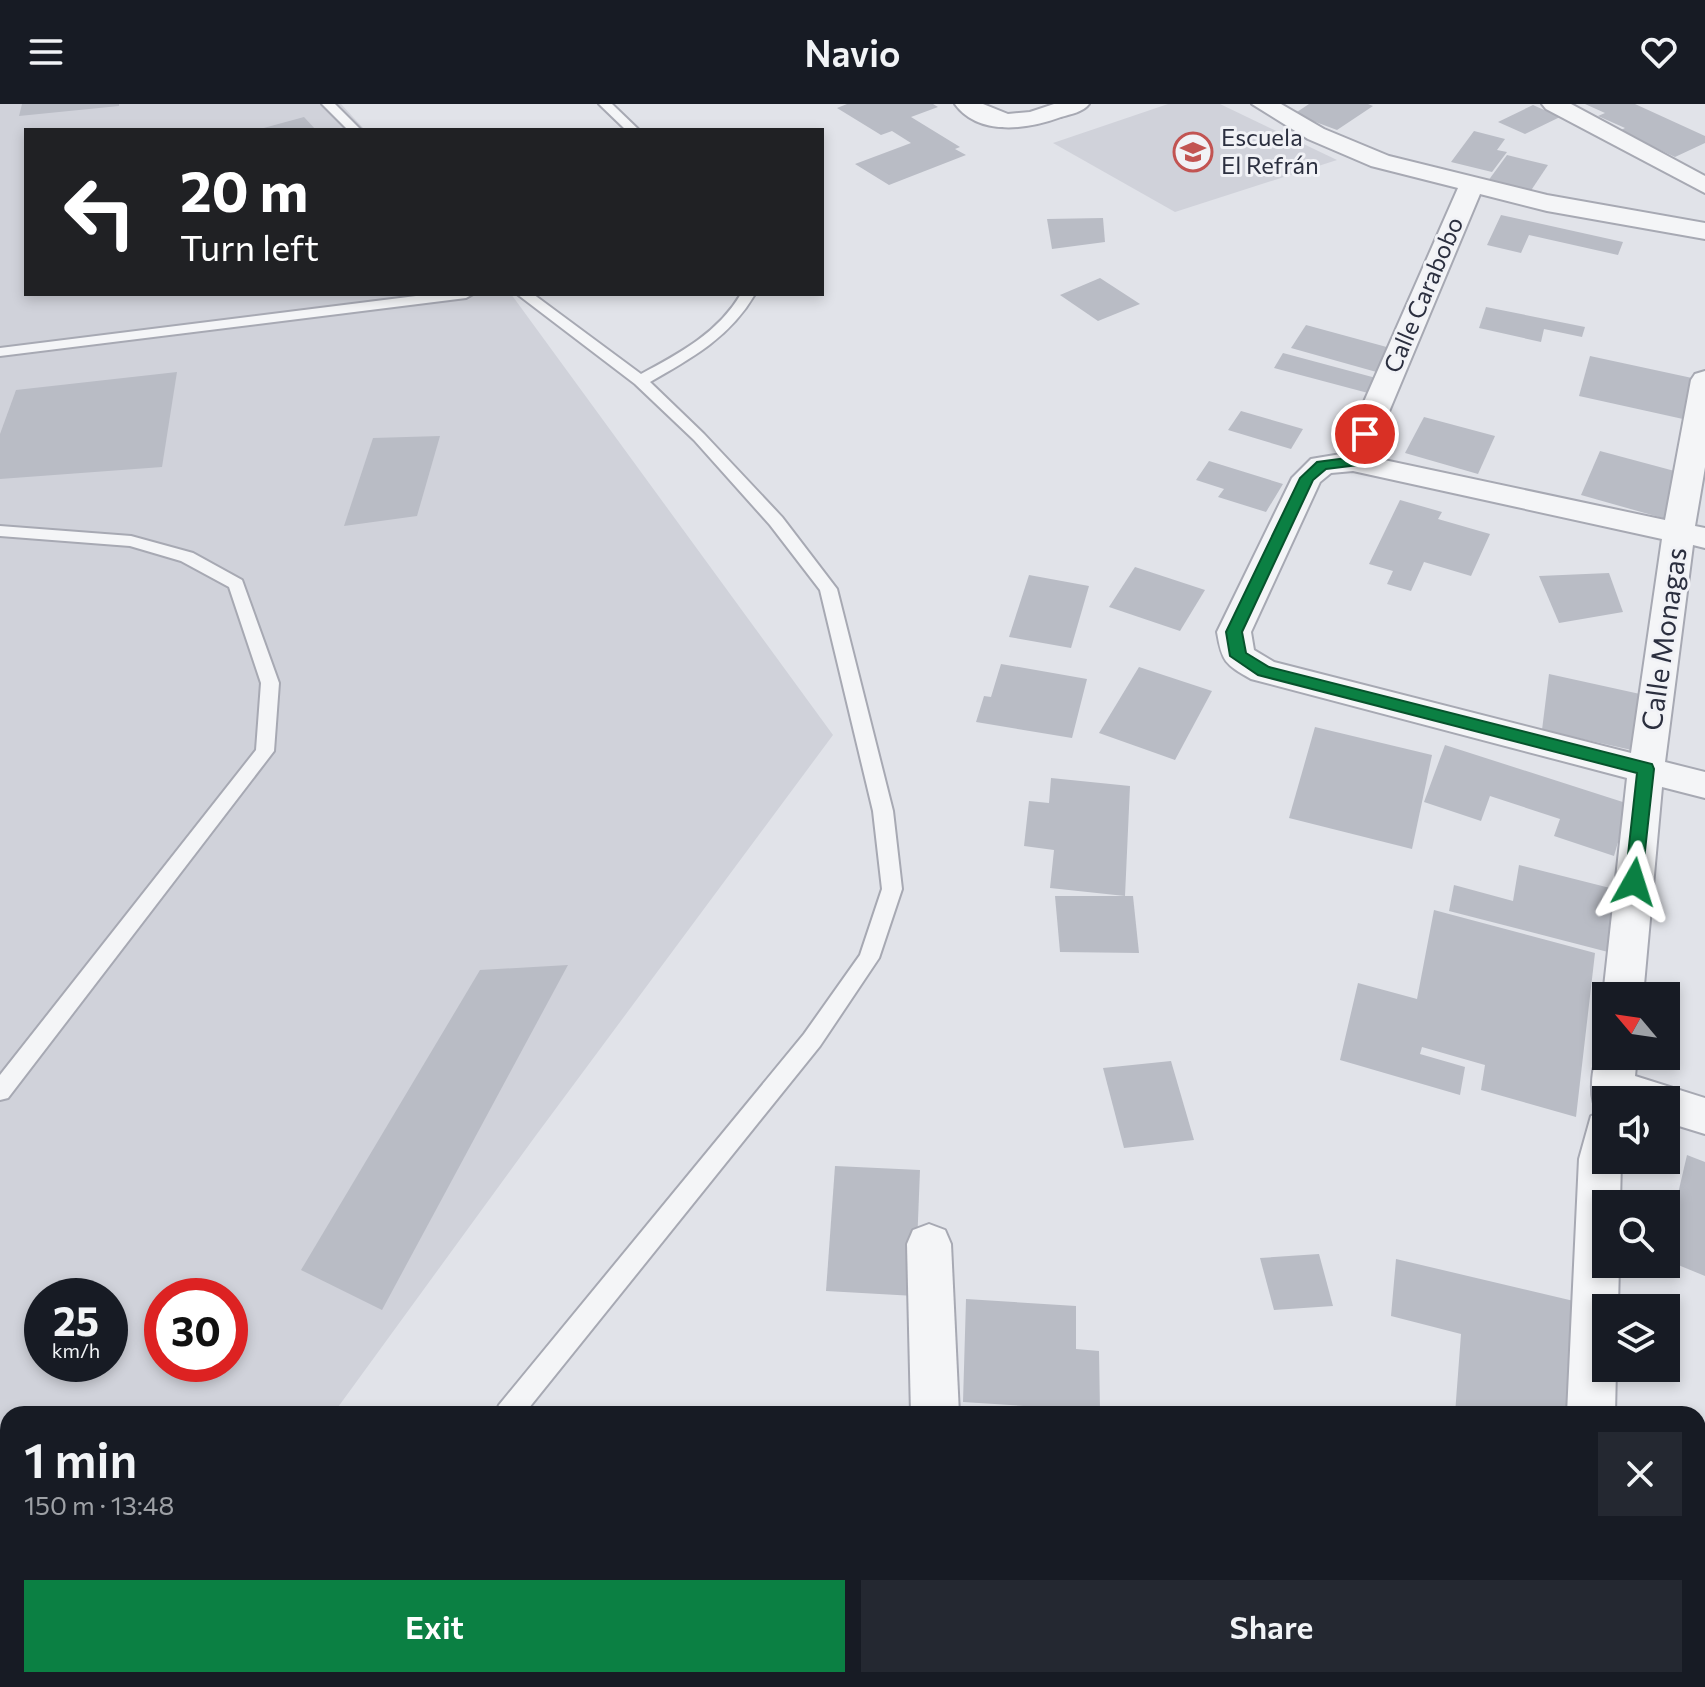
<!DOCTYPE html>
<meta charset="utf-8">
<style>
body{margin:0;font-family:Commissioner,sans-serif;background:#242831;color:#f1f3f6;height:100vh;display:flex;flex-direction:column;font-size:30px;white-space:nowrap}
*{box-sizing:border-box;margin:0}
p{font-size:26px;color:#9ea1a6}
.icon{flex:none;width:44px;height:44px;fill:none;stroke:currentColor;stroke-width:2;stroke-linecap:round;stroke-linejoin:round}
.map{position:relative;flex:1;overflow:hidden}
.side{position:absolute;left:0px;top:1302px;width:1706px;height:282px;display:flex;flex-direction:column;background:#171b24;border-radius:24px 24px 0 0;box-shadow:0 4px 12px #0003}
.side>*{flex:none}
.banner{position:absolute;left:24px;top:24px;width:800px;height:168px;border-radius:0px;box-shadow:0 4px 12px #0003;background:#202124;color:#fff;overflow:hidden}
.needle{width:52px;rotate:299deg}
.fabs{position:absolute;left:1592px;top:878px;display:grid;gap:16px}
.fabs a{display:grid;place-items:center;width:88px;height:88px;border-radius:0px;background:#171b24;box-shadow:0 4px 12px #0003;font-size:40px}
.speed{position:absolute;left:24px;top:1174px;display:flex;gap:16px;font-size:40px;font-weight:700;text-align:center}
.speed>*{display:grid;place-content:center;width:104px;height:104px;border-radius:50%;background:#171b24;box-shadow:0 4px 12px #0003;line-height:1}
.speed small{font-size:20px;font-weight:400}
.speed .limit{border:12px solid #d22;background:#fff;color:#111}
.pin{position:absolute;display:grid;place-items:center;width:68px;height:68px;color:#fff;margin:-34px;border:4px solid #fff;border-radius:50%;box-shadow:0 2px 8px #0007}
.me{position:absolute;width:88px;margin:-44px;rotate:6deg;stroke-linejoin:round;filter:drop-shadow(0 0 6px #0008)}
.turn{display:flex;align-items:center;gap:28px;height:168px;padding:0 24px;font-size:36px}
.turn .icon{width:104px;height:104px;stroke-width:2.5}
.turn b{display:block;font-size:56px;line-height:68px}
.round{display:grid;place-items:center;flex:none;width:84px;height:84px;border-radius:0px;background:#242831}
.overview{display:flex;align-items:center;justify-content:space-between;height:136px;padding:0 24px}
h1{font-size:48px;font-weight:600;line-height:60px}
.button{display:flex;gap:16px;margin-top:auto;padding:16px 24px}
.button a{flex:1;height:92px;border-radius:0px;background:#0b8043;color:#fff;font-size:32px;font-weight:600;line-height:92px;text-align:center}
.button a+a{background:#242831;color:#f1f3f6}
header{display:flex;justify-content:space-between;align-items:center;height:104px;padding:0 24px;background:#171b24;font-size:36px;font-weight:600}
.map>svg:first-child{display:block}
.built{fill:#d0d2da;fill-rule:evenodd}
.green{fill:#c5d2c3}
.building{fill:#b9bcc5}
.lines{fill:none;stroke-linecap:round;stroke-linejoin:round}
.service-casing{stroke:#a7a9b3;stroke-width:4}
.minor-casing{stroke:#a7a9b3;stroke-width:4}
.service{fill:#f4f5f7;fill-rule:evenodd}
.minor{fill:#f4f5f7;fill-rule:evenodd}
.route{fill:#0b8043;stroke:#07532c;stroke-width:2}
.labels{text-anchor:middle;stroke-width:6;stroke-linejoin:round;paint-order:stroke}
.far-poi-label{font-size:24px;fill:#2b2f3f;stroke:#f1f2f6;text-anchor:start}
.far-street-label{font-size:24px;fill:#2b2f3f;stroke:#f1f2f6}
.street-label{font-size:28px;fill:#2b2f3f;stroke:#f1f2f6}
</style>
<header><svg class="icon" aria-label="menu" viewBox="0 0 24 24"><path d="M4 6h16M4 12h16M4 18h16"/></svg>Navio<svg class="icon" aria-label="heart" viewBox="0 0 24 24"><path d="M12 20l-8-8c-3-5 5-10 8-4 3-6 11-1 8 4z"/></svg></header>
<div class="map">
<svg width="1705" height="1583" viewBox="0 0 1705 1583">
<rect width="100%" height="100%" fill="#e1e3e9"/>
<!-- built -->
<g class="built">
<path d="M0 0H341L365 26H26V190H511L833 631 534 1034 333 1310H8V1576H141L136 1583H0ZM42 1192H110V1260H42ZM162 1192H230V1260H162Z"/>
<path d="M1168 0H1220L1337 56 1175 108 1053 39Z"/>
</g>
<!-- green -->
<path class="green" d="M1392 1576H1566L1567 1583H1393Z"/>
<!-- building -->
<g class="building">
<path d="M22 0H119V2L19 12Z"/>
<path d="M847 0H933L938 3 911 13 960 43 955 45 966 51 889 81 855 60 911 39 892 27 881 31 837 4Z"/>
<path d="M1309 0H1368L1373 2 1337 26 1294 10Z"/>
<path d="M1585 0H1635L1705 32V39L1675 53 1619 27 1625 24 1598 12 1605 9Z"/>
<path d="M1533 1 1560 13 1525 30 1498 18Z"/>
<path d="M304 13 316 26H260V25Z"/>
<path d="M1474 27 1505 35 1497 46 1507 48 1492 68 1451 58Z"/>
<path d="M1507 51 1548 61 1530 88 1488 77Z"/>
<path d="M1501 111 1623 138 1618 151 1529 131 1521 149 1487 141Z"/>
<path d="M1103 114 1105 138 1052 145 1047 115Z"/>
<path d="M1100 174 1140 200 1098 217 1060 191Z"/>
<path d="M1486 203 1585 223 1582 233 1544 225 1541 238 1479 224Z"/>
<path d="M1306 221 1394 245 1380 269 1291 244Z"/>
<path d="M1283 249 1376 274 1368 289 1274 264Z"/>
<path d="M1590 252 1692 274 1683 315 1579 292Z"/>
<path d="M177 268 162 363 0 375V330L16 286Z"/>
<path d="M1241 307 1303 325 1291 345 1228 326Z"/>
<path d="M1424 313 1495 332 1478 370 1405 349Z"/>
<path d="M440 332 417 412 344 422 373 334Z"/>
<path d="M1600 347 1682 369 1666 415 1581 391Z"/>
<path d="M1209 357 1283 380 1266 408 1218 393 1224 385 1196 376Z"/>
<path d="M1400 396 1442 408 1438 415 1490 430 1471 472 1424 458 1411 487 1387 480 1393 467 1369 460Z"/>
<path d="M1135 463 1205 486 1180 527 1109 503Z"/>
<path d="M1609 469 1623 508 1559 519 1539 472Z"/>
<path d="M1029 471 1089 482 1071 544 1009 533Z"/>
<path d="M1001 560 1087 575 1072 634 976 618 984 592 991 593Z"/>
<path d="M1139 563 1212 587 1175 656 1099 629Z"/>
<path d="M1549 570 1640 590 1636 647 1542 626Z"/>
<path d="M1315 623 1432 651 1412 745 1289 714Z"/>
<path d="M1445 641 1629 700 1614 752 1554 732 1560 715 1490 692 1481 717 1424 698Z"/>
<path d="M1051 674 1130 682 1125 792 1050 784 1054 746 1024 742 1029 697 1049 699Z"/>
<path d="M1519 761 1614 785 1608 848 1449 807 1454 781 1513 797Z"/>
<path d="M1055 792H1133L1139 849 1060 848Z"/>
<path d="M1434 806 1595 849 1576 1013 1481 986 1485 961 1422 943 1420 950 1465 963 1460 991 1340 956 1358 879 1417 895Z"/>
<path d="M568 861 382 1206 301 1166 480 866Z"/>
<path d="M1171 957 1194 1036 1124 1044 1103 964Z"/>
<path d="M1687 1051 1705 1058V1172L1666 1156V1141Z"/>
<path d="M835 1062 920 1066 915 1192 826 1187Z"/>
<path d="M1319 1150 1333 1202 1274 1206 1260 1154Z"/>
<path d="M1396 1155 1578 1198 1577 1310H1455L1461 1230 1391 1212Z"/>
<path d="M966 1195 1076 1202V1245L1099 1247 1100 1307 963 1298Z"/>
<path d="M799 1576H882L880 1583H819Z"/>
<path d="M1075 1576H1137L1138 1583H972V1581Z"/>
</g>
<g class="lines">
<!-- service casing -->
<g class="service-casing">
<g id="service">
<path d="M322 0H335L361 26H348Z"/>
<path d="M599 0H612L639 26H626Z"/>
<path d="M432 190H473L466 194 0 252V244Z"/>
<path d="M517 190H533L641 270C680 249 718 229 741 190H755C730 233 692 254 650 278L704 330 782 413 837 485 893 707 902 785 879 854 820 942 524 1310H495L499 1301 804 930 860 851 882 785 873 707 820 486 770 421 694 336 635 280Z"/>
<path d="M0 422 131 432 193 449 242 476 279 579 274 647 8 994 0 996V971L256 646 261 579 229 483 181 457 130 442 0 432Z"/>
<path d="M275 1576H306L303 1583H272Z"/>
</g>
</g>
<!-- minor casing -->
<g class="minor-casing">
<g id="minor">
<path d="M955 0H983L1008 10 1030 8 1054 0H1089C1083 8 1071 10 1061 13 1029 25 979 33 955 0Z"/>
<path d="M1252 0H1281L1324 25 1389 52 1547 91 1705 119V135L1547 107 1480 90 1370 353 1665 416 1691 276 1695 270 1705 267V363L1695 422 1705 424V444L1693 441 1665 658 1705 668V694L1662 683 1643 892H1606V898L1603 892 1627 674 1251 575C1225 560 1222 558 1217 528L1292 374 1311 355 1341 350 1458 84 1371 62 1308 35ZM1353 367 1662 435 1631 649 1274 558 1254 546 1251 528 1320 378 1331 369Z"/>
<path d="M1542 0H1571L1705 72V89L1546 5Z"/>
<path d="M1606 939V952H1637L1635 972 1705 994V1030L1666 1018V996H1606V1056H1621L1620 1100H1606V1160H1619L1618 1204H1606V1264H1616L1615 1310H1567L1579 1055 1591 1012 1599 1009C1587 994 1591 952 1606 939Z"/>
<path d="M929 1120 945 1126 951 1140 959 1310H911L907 1140 913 1126Z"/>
<path d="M1698 1460 1705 1462V1513L1698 1511Z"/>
<path d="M919 1576H971L972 1583H920Z"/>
<path d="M1578 1576H1630L1631 1583H1579Z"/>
</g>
</g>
<!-- service -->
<use href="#service" class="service"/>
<!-- minor -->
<use href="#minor" class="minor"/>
</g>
<!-- route -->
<path class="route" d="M1365 326 1372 330 1358 361 1326 365 1313 376 1242 528 1246 549 1269 563 1652 660 1654 665 1641 783H1628L1625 778 1637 669 1258 571 1230 552 1226 528 1300 374 1317 358 1347 354 1358 330Z"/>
<!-- icons -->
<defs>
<g id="school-ring" transform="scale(2)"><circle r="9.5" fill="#f1f2f6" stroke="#c25452" stroke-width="1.5"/><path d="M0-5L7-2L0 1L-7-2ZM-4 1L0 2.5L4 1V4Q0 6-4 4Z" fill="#c25452"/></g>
</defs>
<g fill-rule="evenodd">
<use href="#school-ring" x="1193" y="48"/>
</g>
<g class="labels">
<!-- far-poi labels -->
<g class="far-poi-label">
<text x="1221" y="42">Escuela<tspan x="1221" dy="28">El Refrán</tspan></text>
</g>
<!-- far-street labels -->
<g class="far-street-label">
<text transform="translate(1424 191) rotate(-67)" y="8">Calle Carabobo</text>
</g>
<!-- street labels -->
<g class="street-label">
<text transform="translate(1664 535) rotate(-82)" y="10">Calle Monagas</text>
</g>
</g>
</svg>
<div class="fabs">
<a><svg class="needle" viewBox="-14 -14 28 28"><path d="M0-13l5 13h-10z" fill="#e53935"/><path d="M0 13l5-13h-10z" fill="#9ea1a6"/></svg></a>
<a><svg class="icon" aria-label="sound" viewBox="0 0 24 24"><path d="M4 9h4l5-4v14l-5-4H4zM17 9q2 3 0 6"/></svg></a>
<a><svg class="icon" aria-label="search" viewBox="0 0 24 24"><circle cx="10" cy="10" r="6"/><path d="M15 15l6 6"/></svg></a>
<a><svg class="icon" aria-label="layers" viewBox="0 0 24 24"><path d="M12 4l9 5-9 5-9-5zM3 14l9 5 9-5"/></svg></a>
</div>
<div class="speed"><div>25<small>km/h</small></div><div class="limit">30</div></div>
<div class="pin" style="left:1365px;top:330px;background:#d93025"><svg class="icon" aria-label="arrive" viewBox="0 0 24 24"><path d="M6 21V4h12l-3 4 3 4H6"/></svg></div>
<svg class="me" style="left:1634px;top:778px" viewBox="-20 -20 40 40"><path d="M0-17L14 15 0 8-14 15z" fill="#0b8043" stroke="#fff" stroke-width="4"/></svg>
<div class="banner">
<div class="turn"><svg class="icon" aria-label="left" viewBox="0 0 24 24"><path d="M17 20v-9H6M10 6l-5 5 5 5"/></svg><div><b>20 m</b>Turn left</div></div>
</div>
<section class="side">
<div class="overview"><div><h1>1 min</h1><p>150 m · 13:48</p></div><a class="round"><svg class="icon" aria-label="close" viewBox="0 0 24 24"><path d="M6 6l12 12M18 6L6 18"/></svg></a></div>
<div class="button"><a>Exit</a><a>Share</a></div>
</section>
</div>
